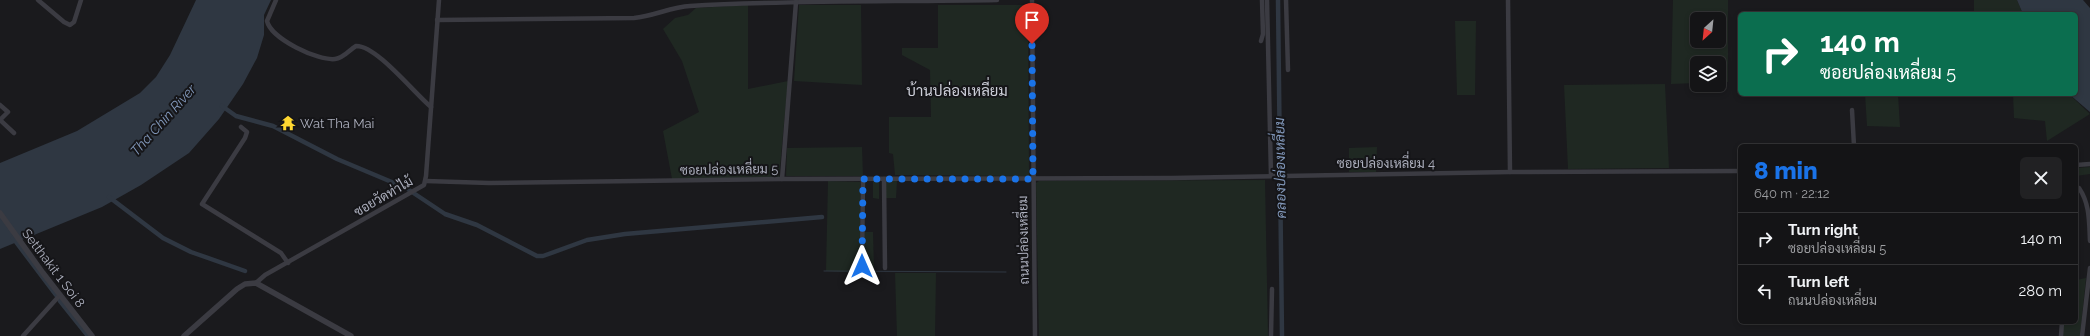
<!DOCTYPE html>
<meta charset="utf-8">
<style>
body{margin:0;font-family:Raleway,Sarabun,sans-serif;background:#212123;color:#f1f3f6;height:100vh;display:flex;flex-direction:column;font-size:15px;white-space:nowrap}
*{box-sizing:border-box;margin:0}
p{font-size:13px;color:#9d9ea1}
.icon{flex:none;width:22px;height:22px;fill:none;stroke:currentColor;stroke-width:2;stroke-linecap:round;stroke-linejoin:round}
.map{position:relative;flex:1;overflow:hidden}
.panel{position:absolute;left:1738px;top:144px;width:340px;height:180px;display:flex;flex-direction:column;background:#141416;border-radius:6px;box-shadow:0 2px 6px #0003,0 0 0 1px #333335}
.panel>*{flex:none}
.guide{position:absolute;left:1738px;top:12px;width:340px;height:84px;border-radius:6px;box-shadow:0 2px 6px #0003,0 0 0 1px #333335;background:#0b6e4f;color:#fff;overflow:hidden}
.needle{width:26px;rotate:207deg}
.controls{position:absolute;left:1690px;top:12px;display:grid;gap:8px}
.controls a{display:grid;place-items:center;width:36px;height:36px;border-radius:6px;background:#141416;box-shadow:0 2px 6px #0003,0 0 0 1px #333335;font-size:20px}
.pin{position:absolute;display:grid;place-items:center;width:34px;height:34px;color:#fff;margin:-41px -17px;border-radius:50% 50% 50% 0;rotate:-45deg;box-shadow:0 0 4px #0007}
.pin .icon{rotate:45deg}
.me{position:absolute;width:44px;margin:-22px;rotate:0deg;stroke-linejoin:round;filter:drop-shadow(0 0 3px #0008)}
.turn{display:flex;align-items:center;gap:14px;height:84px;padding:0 16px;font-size:18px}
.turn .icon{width:52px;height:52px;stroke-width:2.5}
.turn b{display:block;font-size:28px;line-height:34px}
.round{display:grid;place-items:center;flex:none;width:42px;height:42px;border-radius:6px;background:#212123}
.overview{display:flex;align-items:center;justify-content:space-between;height:68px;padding:0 16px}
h1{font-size:24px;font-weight:800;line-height:30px;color:#1a73e8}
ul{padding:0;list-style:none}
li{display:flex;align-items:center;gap:12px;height:52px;padding:0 16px;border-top:1px solid #333335}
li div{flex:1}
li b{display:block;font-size:15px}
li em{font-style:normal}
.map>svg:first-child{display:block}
.green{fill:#1f2822;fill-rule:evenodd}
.water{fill:#2f3742}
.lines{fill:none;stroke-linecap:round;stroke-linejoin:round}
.stream{stroke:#2f3742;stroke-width:1}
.canal{stroke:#2f3742;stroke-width:4.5}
.minor{stroke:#3b3b42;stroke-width:4.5}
.tertiary{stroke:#3b3b42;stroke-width:5.5}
.route{stroke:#1a73e8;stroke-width:7;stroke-dasharray:0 12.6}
.labels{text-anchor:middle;stroke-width:4;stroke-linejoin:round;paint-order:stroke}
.poi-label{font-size:13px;fill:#acafbd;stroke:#151518;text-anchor:start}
.street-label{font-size:13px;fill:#acafbd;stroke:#151518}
.water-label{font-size:14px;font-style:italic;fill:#8197b9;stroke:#151518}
.quarter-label{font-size:15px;fill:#cdcfd9;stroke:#151518}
</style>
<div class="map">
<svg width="2090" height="336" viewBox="0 0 2090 336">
<rect width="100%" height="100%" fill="#1a1a1d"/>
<!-- green -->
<g class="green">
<path d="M1673 0H1728V82L1719 83V63H1697V83L1671 84ZM1697 19H1719V41H1697Z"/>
<path d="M1974 0H2017L2023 14H1978L1977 11H1974Z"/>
<path d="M748 5V89L788 81 779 177 672 179 663 131 699 112 682 61 663 29 675 18 688 15 696 8Z"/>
<path d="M799 5H861L862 85 794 81Z"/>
<path d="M938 5H1028L1029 176 895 175 893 154 889 153V117H931L930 70 902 55V48H938Z"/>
<path d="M1455 21H1476L1475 95H1457Z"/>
<path d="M1665 84 1669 168 1568 169 1564 85Z"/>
<path d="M1865 94H1898L1900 127 1867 126Z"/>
<path d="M2013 94H2069L2090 114 2047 141 2045 121 2014 118Z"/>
<path d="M862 147 863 176H786L787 148Z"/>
<path d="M1377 147 1376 172H1349V148Z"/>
<path d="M2090 167V174L2076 176V168Z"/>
<path d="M1265 180 1268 336H1039L1036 183 1039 181Z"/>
<path d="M828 181 860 182V273L826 271Z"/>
<path d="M873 181H879V199L873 198Z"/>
<path d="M886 181H897L896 198H886Z"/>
<path d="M864 232H873L874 269H864Z"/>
<path d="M895 273H936L935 336H897Z"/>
<path d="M2086 278 2080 336H2062L2063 322H2076V280Z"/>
</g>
<!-- water -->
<g class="water">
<path d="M196 0H271L264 15V35L257 58 243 84 219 119 189 153 141 185 102 207 0 249V163L77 131 140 93 156 77 170 55Z"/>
<path d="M2017 0H2083L2090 8V112L2069 94H2076V14H2023Z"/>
</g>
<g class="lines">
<!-- stream -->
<path class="stream" d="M824 271 1006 272"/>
<!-- canal -->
<g class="canal">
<path d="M1278 0 1282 336"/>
<path d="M222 106 236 116 273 126 337 159 406 188 445 214 477 225 537 256H543L587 240 625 234 822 217"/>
<path d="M109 197 163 238 191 252 245 271"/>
<path d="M13 238 56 295"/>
<path d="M60 301 88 336"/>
</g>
<!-- minor -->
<g class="minor">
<path d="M38 0 64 22 70 25 74 22 81 0"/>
<path d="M276 0 267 21C271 39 318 61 335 59 344 58 349 50 356 46 376 45 414 93 431 107"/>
<path d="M1032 0 1035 336"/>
<path d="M1267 0 1271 176"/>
<path d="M1286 0 1288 70"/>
<path d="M1508 0 1510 172"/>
<path d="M437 20 634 18C654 16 671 7 690 6 792 0 895 2 997 0"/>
<path d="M1261 41 1263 34 1262 0"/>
<path d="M0 105 8 112 0 120"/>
<path d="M1852 110 1854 146"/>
<path d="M0 120 14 133"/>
<path d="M241 127 247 132 245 138 202 204 281 253 288 263"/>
<path d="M2076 165 2090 164"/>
<path d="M782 179 796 2"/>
<path d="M884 179 885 268"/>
<path d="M426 181 489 183 782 179 1172 178 1510 172 1740 171"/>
<path d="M2079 188C2090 204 2089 222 2090 241"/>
<path d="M862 266 863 179"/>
<path d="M256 283 265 275 424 185 426 176 439 0"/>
<path d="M23 336 60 295"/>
<path d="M1271 336 1272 289"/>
<path d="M2061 336 2062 322"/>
<path d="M2082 336 2090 268"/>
</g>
<!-- tertiary -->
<g class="tertiary">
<path d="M0 213 43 273 92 336"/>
<path d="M184 336 237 289 245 284 256 283 351 336"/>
</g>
</g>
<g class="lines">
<!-- route -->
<path class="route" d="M862 266 863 179H1033L1032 44"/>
</g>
<!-- icons -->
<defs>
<g id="temple-bare" transform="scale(1.2)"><path d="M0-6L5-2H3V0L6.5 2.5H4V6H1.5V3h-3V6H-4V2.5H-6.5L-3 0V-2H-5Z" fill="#fed731" stroke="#151518" stroke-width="2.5" paint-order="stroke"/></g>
</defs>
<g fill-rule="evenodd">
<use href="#temple-bare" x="288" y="123"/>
</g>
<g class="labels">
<!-- poi labels -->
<g class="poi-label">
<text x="300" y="128">Wat Tha Mai</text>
</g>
<!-- street labels -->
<g class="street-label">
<text x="1386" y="168">ซอยปล่องเหลี่ยม 4</text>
<text transform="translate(729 169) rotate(-1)" y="5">ซอยปล่องเหลี่ยม 5</text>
<text transform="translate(383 196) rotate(-30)" y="5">ซอยวัดท่าไม้</text>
<text transform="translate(1023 240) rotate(-91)" y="5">ถนนปล่องเหลี่ยม</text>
<text transform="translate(54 268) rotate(53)" y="5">Setthakit 1 Soi 8</text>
</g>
<!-- water labels -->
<g class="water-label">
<text transform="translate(163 120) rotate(-48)" y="5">Tha Chin River</text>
<text transform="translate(1280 168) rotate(-91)" y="5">คลองปล่องเหลี่ยม</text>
</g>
<!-- quarter labels -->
<g class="quarter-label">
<text x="957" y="96">บ้านปล่องเหลี่ยม</text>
</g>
</g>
</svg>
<div class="controls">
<a><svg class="needle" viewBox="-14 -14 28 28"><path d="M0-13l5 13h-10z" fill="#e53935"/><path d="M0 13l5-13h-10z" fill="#9d9ea1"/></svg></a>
<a><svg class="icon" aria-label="layers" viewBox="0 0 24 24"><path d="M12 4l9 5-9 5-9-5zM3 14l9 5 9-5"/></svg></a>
</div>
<div class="pin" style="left:1032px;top:44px;background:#d93025"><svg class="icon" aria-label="arrive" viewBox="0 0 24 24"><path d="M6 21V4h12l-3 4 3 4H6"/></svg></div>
<svg class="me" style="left:862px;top:266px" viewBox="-20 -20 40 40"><path d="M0-17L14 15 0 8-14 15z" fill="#1a73e8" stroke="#fff" stroke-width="4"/></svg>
<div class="guide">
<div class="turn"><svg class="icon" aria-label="right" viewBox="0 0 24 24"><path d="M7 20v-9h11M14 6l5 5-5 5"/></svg><div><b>140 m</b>ซอยปล่องเหลี่ยม 5</div></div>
</div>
<section class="panel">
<div class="overview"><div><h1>8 min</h1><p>640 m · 22:12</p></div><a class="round"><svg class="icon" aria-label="close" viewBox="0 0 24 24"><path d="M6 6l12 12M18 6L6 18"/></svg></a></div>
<ul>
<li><svg class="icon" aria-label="right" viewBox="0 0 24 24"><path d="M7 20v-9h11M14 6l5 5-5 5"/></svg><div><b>Turn right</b><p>ซอยปล่องเหลี่ยม 5</p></div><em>140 m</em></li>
<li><svg class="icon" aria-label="left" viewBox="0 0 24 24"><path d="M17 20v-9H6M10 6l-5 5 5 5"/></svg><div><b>Turn left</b><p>ถนนปล่องเหลี่ยม</p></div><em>280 m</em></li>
</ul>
</section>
</div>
